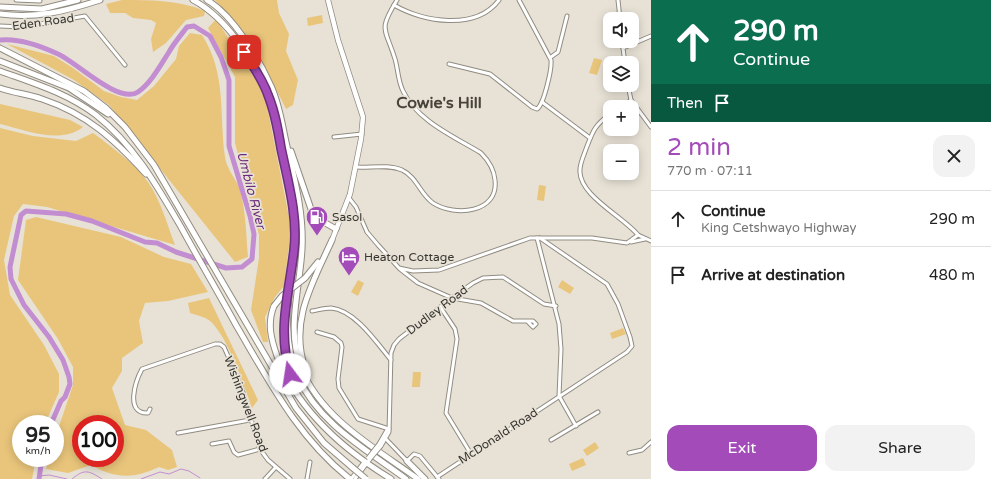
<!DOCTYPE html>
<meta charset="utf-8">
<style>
body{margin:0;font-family:"Varela Round",sans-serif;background:#f2f2f2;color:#222;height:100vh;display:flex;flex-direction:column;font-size:15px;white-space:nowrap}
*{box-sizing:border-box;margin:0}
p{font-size:13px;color:#767676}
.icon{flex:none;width:22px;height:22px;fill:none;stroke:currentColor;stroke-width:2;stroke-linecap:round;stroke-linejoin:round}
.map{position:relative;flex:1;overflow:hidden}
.details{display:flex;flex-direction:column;background:#fff;width:340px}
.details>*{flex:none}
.top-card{background:#0b6e4f;color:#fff;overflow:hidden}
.buttons{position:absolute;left:603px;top:12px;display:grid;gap:8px}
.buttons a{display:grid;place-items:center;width:36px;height:36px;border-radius:8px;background:#fff;box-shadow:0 2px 10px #0003;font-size:20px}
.speed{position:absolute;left:12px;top:415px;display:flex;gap:8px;font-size:20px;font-weight:700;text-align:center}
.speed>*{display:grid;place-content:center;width:52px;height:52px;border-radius:50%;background:#fff;box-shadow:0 2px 10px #0003;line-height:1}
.speed small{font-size:10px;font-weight:400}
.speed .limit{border:6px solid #d22;background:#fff;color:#111}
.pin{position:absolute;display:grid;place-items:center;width:34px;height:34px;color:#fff;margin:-17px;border-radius:8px;box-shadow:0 2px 6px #0006}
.me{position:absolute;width:44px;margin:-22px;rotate:346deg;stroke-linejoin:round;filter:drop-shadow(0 0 3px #0008)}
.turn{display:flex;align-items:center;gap:14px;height:84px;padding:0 16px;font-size:18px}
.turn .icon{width:52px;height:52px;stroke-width:2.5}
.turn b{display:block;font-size:28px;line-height:34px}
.then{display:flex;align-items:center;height:38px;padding:0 16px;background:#0003;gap:8px;font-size:15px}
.round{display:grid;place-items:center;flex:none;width:42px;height:42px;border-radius:12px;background:#f2f2f2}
.overview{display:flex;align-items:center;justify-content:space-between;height:68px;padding:0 16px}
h1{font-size:24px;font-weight:600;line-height:30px;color:#a34bb8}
.primary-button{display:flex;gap:8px;margin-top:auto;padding:8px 16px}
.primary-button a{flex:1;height:46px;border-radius:12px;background:#a34bb8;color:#fff;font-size:16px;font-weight:600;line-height:46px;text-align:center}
.primary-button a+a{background:#f2f2f2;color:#222}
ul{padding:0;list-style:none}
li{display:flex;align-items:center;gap:12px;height:56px;padding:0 16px;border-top:1px solid #e0e0e0}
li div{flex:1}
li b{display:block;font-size:15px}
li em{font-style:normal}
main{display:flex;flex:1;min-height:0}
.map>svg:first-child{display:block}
.green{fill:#e9c57b;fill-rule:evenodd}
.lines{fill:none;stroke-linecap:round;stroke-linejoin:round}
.stream{stroke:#c38dd1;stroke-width:1}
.river{stroke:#c38dd1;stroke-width:5}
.street-casing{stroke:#918c82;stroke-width:5}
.primary-casing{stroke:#918c82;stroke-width:6}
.highway-casing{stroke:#918c82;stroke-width:7}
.street{stroke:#fff;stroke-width:3}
.primary{stroke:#fff;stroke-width:4.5}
.highway{stroke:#fff;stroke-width:5}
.street-bridge-casing{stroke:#918c82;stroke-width:5;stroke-linecap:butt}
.highway-bridge-casing{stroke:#918c82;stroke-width:7;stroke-linecap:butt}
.street-bridge{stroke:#fff;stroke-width:3}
.highway-bridge{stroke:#fff;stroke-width:5}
.route-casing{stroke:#6a3178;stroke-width:10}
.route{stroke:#a34bb8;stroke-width:7}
.labels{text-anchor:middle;stroke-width:3.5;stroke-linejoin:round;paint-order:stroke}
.street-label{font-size:12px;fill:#373531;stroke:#e8e2d6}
.poi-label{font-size:12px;fill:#373531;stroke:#e8e2d6;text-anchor:start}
.water-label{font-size:13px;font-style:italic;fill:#6c2b7c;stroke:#e8e2d6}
.district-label{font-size:16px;font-weight:bold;fill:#49443b;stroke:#e8e2d6}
</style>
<main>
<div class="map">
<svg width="651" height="479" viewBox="0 0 651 479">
<rect width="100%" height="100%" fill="#e8e2d6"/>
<!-- green -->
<g class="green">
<path d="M122 0C152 0 179 0 205 11L204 16 186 20 166 43 153 52 151 39 156 23 151 20 133 18 125 13H110L106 4Z"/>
<path d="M215 0H277L279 13 289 34 286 51 298 80 293 105 286 109 257 51Z"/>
<path d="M322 15 323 23 308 26 307 18Z"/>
<path d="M216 19 259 85 267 106 290 222 289 246 284 286 275 297 265 317 268 342H263L251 310 259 258V235L235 143V77L208 28Z"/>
<path d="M190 33 202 35C227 74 219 114 225 157 226 167 235 178 239 187 246 209 246 234 248 257L235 262 109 105 74 80 7 44 54 56 73 68 104 91 121 97 137 100 154 86 176 59 179 46Z"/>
<path d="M594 58 602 60 597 75 589 73Z"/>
<path d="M0 104 70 120 83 127C60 145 25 130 0 124Z"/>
<path d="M0 128 33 136 76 141 93 133C112 147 134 163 148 182 161 201 167 224 175 245L47 207 23 204 14 216 4 260 10 295 44 345 59 374V392L45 424H21V458H36L32 479H0Z"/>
<path d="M539 185 546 186 544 201 537 200Z"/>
<path d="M36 217 121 237 164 257 191 264 208 292 168 301 145 303 139 321 143 343 122 358V371L112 388 125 425 146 430 172 450 177 467 168 470 159 467C134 479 115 479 91 465L68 473 46 469 49 458H55V438L73 385V367L58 339 18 280 26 220ZM81 424H115V458H81Z"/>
<path d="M358 280 364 283 358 296 351 292Z"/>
<path d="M562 280 574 288 570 294 558 287Z"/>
<path d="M209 298 258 400 252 408C244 385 228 337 210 321 205 317 196 315 190 313L188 303Z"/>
<path d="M623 328 626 334 612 339 610 333Z"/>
<path d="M413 372H421L420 387H412Z"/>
<path d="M595 442 599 448 587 456 583 450Z"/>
<path d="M583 458 586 465 572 471 569 464Z"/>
</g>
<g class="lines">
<!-- stream -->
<g class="stream">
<path d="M39 476 49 475 67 479"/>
<path d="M72 479C85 468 89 471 102 479"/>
<path d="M141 479 160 472 169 474 181 469 189 471 200 478"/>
</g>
<!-- river -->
<g class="river">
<path d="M0 40C19 38 41 46 58 54 75 61 119 105 138 92 151 83 160 66 169 52 174 43 181 35 187 27L194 26 210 36 221 57 229 80V146L250 216 254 234 252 259 242 267 226 268 176 252 157 243 145 242 92 221 66 214 26 211 21 215 10 267 11 279 24 305 49 337 63 360 69 377 70 384 65 397 61 401 51 424"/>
<path d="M39 479 42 458"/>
</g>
<!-- street casing -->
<g class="street-casing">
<g id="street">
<path d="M16 0 40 1"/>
<path d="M618 0 620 19"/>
<path d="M394 5C423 22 476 31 499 0"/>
<path d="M0 26 23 27 85 16 125 65"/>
<path d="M622 41 625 63"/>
<path d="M623 48 651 36"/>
<path d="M551 57 558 52 567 16"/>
<path d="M449 64 490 74 532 107 537 109C544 104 552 69 551 60L519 0"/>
<path d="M628 85 631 100 651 127"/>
<path d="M542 102 590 138"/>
<path d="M621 107 631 100"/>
<path d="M334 137 362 134"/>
<path d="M356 167C370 168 388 164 402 170 417 177 420 194 433 203 455 217 499 213 495 180 494 169 489 161 481 153 455 137 417 121 403 91 398 81 398 69 395 59 385 27 378 31 397 0"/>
<path d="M349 198 356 207 367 232 378 245 399 268 413 271 439 270 530 238H592L627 243 638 235C624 217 578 195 580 170 580 163 584 155 586 149 593 131 594 126 610 114"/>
<path d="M638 235 651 241"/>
<path d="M537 238 559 324 561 349 559 396 576 426"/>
<path d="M631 242 645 239"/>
<path d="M400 269 418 283 452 298 481 303 513 321H533L536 324 533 327 528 322"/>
<path d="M441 308 455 329 457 339 446 413 471 454"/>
<path d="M312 311C318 310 325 308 331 308 355 310 377 343 391 360"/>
<path d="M317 332 334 337 341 343 342 347 338 379 339 388 358 419 389 429"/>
<path d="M150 409 148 413C124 414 136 380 142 369L215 344H220L224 347 241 386 260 449 268 460 290 479"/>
<path d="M178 433 250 420"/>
<path d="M384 437 407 461 414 454 420 456 439 479"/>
<path d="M551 440 598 412"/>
<path d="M212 444 229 441 234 452 238 455 260 449"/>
<path d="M379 444 387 430"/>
<path d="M381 446 389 432 391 353 394 345 399 339 452 298 473 283 483 278 503 277 544 304 556 306"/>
<path d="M629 453 642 450 651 442"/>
<path d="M437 477 627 352 632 346 630 337 618 304 607 284 540 238"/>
<path d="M265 479 276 467"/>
<path d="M307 479 310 462"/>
<path d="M351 479 365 461"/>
<path d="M355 479 370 459"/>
</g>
</g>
<!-- primary casing -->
<g class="primary-casing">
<path id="primary" d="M328 0 338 40 363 117 361 139 350 194 332 240"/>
</g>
<!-- highway casing -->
<g class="highway-casing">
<g id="highway">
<path d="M193 0C226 17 259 66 271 101 278 121 281 144 285 166 290 187 295 209 295 231 294 280 277 329 298 377 318 423 367 450 406 479"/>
<path d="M207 0C233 15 259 59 271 86 279 103 282 123 286 142 294 177 304 212 302 249 300 289 286 329 301 368 322 419 375 448 418 479"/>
<path d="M0 7 42 9 78 0"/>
<path d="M0 14C36 19 66 11 100 0"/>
<path d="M0 48 84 91 106 108 125 127 154 165 296 408 324 443 353 468"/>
<path d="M0 61 69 88 108 114"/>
<path d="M0 71C33 83 67 93 96 115 134 145 157 186 181 227 199 260 218 292 236 325 269 381 298 438 350 479"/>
<path d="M0 88C14 93 28 94 42 99 87 114 114 139 146 174"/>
<path d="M291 151 312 212 320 220 336 229"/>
<path d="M305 278 318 262"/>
<path d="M274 306C267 323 271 339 277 356 297 409 344 450 391 479"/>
<path d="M284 316C283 341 285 366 297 388"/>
<path d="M305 368C289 321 313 282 332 240"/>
<path d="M407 461 425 479"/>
</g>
</g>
<!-- street -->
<use href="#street" class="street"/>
<!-- primary -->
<use href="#primary" class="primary"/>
<!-- highway -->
<use href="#highway" class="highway"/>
<!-- street-bridge casing -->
<g class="street-bridge-casing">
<g id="street-bridge">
<path d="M368 458 379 444"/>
<path d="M370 459 381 446"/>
</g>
</g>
<!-- highway-bridge casing -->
<g class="highway-bridge-casing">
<g id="highway-bridge">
<path d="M274 306 282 296 305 278"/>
<path d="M353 468 366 479"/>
</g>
</g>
<!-- street-bridge -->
<use href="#street-bridge" class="street-bridge"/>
<!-- highway-bridge -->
<use href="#highway-bridge" class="highway-bridge"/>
</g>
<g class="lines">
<!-- route casing -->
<g class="route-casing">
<path id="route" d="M244 52C253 66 263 80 268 95 275 112 278 130 281 148 288 182 298 216 294 250 289 294 277 329 290 374"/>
</g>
<!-- route -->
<use href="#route" class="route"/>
</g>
<!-- icons -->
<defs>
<g id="fuel-pin" transform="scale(1.15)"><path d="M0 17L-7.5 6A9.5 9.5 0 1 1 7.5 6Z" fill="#a34bb8" stroke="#e8e2d6"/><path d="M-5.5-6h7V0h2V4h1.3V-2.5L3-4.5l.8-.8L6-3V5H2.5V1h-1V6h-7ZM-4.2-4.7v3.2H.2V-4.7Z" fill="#fff"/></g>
<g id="hotel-pin" transform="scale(1.15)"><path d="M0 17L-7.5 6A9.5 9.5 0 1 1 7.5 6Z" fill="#a34bb8" stroke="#e8e2d6"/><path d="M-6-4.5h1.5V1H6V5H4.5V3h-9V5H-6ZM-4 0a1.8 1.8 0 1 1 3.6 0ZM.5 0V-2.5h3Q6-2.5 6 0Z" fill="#fff"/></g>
</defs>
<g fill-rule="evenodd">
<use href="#fuel-pin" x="317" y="217"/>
<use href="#hotel-pin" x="349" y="257"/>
</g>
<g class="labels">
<!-- street labels -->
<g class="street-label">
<text transform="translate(43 22) rotate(-8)" y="4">Eden Road</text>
<text transform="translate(437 310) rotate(-37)" y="4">Dudley Road</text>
<text transform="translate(246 404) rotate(69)" y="4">Wishingwell Road</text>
<text transform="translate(498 436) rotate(-33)" y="4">McDonald Road</text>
</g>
<!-- poi labels -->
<g class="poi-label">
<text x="332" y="221">Sasol</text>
<text x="364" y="261">Heaton Cottage</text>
</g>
<!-- water labels -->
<g class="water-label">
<text transform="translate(252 190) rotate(75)" y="5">Umbilo River</text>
</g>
<!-- district labels -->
<g class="district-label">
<text x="439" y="108">Cowie's Hill</text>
</g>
</g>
</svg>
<div class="buttons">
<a><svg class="icon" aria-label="sound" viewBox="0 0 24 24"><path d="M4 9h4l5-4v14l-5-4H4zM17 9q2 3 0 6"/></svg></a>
<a><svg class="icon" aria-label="layers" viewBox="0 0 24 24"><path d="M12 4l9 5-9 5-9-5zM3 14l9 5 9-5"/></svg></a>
<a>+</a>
<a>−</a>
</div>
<div class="speed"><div>95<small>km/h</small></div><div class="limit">100</div></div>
<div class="pin" style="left:244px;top:52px;background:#d93025"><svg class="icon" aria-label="arrive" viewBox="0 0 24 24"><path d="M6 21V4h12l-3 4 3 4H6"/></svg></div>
<svg class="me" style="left:290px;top:374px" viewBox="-20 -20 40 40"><circle r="19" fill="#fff"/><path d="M0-13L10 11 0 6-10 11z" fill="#a34bb8"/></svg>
</div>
<section class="details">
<div class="top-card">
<div class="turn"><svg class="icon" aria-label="ahead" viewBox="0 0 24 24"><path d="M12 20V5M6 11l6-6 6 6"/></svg><div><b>290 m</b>Continue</div></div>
<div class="then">Then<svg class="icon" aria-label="arrive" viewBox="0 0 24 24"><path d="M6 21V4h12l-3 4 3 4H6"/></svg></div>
</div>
<div class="overview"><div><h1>2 min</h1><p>770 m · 07:11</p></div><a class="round"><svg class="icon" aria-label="close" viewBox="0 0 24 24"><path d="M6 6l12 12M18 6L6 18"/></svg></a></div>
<ul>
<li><svg class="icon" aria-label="ahead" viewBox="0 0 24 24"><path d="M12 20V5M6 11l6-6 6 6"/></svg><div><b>Continue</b><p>King Cetshwayo Highway</p></div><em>290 m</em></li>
<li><svg class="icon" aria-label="arrive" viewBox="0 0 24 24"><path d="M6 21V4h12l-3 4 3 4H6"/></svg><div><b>Arrive at destination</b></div><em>480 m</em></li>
</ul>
<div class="primary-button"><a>Exit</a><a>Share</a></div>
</section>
</main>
